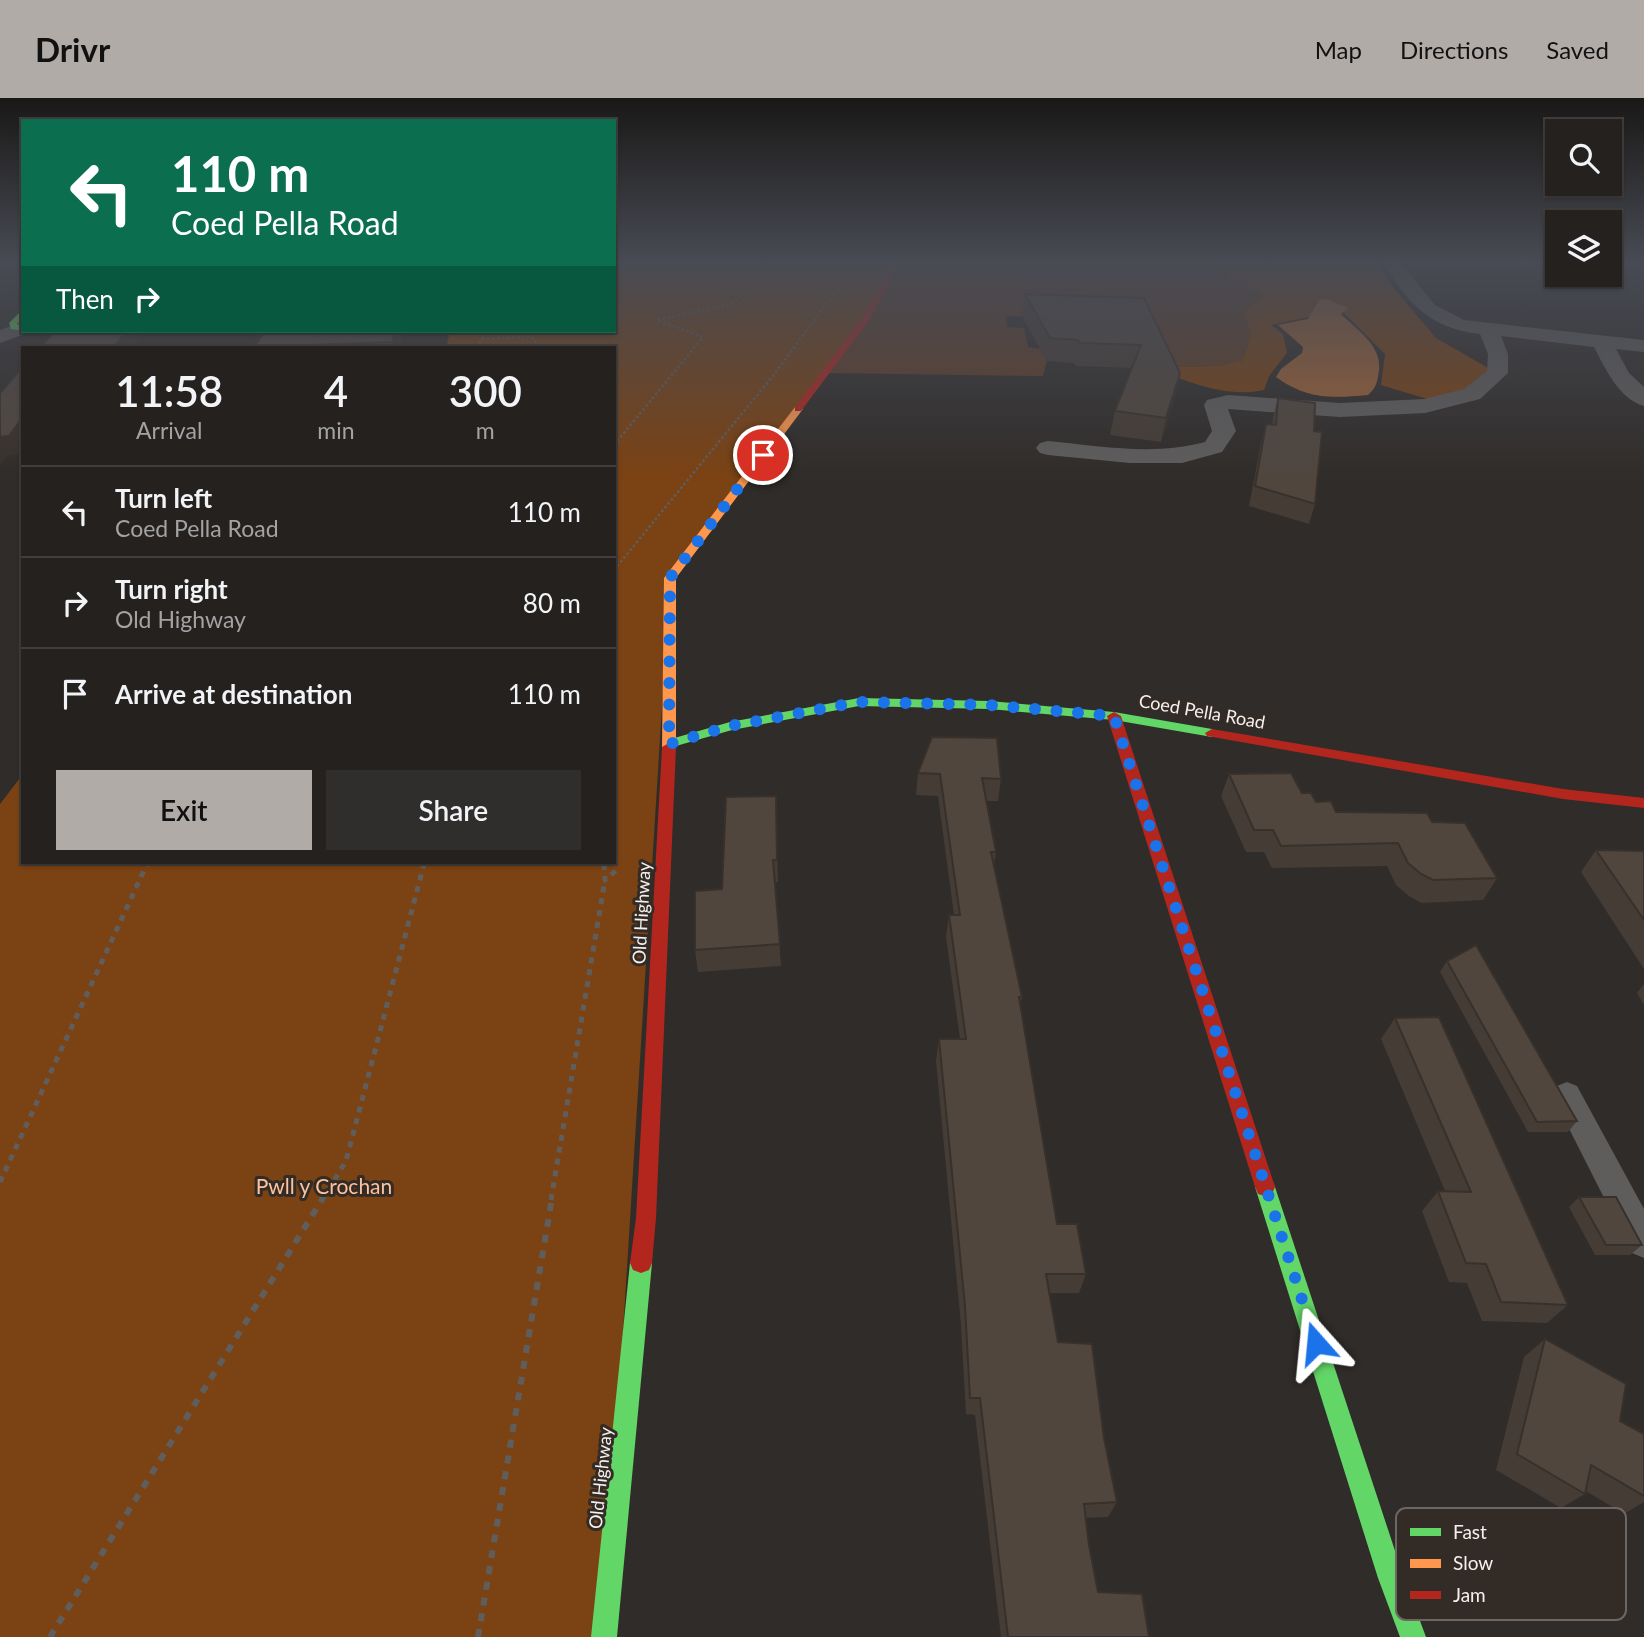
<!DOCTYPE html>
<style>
body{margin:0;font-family:Lato,sans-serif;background:#302e2c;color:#f1f3f6;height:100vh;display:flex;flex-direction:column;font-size:26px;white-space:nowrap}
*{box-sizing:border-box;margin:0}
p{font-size:23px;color:#a3a3a4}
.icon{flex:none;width:38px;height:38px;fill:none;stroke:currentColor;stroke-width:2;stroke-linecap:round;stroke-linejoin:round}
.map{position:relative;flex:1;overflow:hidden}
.drawer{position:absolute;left:21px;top:248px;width:595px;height:518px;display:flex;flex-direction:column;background:#24211f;border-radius:0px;box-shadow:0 2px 5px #0004,0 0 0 2px #413e3d}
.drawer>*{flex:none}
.top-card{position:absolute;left:21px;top:21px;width:595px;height:214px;border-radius:0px;box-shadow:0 2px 5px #0004,0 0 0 2px #413e3d;background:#0b6e4f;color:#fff;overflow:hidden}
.buttons{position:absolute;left:1545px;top:21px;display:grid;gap:14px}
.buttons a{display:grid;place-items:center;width:77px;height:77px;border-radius:0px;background:#24211f;box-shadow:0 2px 5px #0004,0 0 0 2px #413e3d;font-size:35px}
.pin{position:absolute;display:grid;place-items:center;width:60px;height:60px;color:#fff;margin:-30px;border:4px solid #fff;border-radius:50%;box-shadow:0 2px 7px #0007}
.me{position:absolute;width:77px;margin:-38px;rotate:342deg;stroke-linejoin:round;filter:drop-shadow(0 0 5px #0008)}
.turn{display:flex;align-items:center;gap:24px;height:147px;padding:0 35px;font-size:32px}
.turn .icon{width:91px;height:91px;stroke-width:2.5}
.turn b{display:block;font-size:49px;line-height:60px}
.then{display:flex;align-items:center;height:66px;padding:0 35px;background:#0003;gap:14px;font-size:26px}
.eta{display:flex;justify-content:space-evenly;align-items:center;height:119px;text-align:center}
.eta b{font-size:42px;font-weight:600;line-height:49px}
.button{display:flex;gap:14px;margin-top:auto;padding:14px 35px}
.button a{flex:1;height:80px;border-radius:0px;background:#b1aba8;color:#111;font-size:28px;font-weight:600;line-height:80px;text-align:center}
.button a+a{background:#302e2c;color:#f1f3f6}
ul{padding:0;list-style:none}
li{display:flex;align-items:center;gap:21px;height:91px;padding:0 35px;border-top:2px solid #413e3d}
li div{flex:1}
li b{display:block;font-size:26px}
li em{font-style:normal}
header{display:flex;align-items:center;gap:42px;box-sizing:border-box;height:98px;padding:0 35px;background:#b1aba8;color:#111}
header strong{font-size:33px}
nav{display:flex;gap:38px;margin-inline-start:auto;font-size:24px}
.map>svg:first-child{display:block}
.green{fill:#603d26}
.forest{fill:#7b4213}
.water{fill:#a06235}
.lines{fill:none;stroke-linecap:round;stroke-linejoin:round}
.path-far3{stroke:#605e5d;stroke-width:2.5;stroke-dasharray:2.5 2.5;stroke-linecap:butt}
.path-far2{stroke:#605e5d;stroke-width:3.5;stroke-dasharray:4.5 4.5;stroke-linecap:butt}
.path-far1{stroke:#605e5d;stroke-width:5;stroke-dasharray:6 6;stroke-linecap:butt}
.path{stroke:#605e5d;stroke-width:6;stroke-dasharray:8 8;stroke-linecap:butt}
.lane{fill:#5f5d5c;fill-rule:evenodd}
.street{fill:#5f5d5c;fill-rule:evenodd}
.fast{fill:#63d668;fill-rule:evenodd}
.slow{fill:#ff974d;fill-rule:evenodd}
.jam{fill:#b3261e;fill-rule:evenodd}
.wall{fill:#453c35}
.shaded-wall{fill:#38312b}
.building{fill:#50463e;stroke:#38312b;stroke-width:2}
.route{stroke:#1a73e8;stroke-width:12;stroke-dasharray:0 21.6}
.labels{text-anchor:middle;stroke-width:6;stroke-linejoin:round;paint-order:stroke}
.street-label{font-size:18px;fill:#f6f0ed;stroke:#332b26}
.near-park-label{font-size:21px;fill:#fdc39e;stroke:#332b26}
.key{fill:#332b26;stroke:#6e6662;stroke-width:2}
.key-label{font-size:19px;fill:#f6f0ed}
</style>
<header>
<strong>Drivr</strong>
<nav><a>Map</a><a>Directions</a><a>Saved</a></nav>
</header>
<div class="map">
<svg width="1644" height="1539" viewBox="0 0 1644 1539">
<rect width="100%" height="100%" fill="#302c29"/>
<!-- green -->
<path class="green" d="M896 165H1228V180L1264 197 1244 214 1251 237 1243 262 1218 268 1169 269 1140 221 1006 218 1007 229 1024 230 1028 249 1040 251 1047 263 1043 278 825 275 866 221Z"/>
<!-- forest -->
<g class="forest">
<path d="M614 165H896L866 221 670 480 604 1539H0V706L23 676V765H614V250H443L447 246 450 233H614Z"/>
<path d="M1228 165H1377L1396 193 1436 240 1497 275 1437 304 1381 287 1385 256 1334 205 1314 218 1271 227 1283 236 1287 255 1269 278 1264 292C1229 300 1195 286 1162 274L1169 269 1218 268 1243 262 1251 237 1244 214 1263 197 1228 180Z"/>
</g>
<!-- water -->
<path class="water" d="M1327 201 1348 210 1341 216C1358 233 1382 247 1379 273 1377 284 1377 289 1368 297 1331 300 1308 302 1276 279L1281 271 1302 255 1303 249 1278 227 1308 221 1319 202Z"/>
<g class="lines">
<!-- path-far3 -->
<g class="path-far3">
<path d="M482 241 531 238 540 250"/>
<path d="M477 250 486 233"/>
<path d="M614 347 703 239 657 222 729 207 786 165"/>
<path d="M614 472 772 279 857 165"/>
</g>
<!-- path-far2 -->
<path class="path-far2" d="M146 767 147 765"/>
<!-- path-far1 -->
<g class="path-far1">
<path d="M604 766 605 782 620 769"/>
<path d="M0 1084 147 766"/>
<path d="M322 1102 346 1063 424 766"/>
<path d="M551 1102 605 782"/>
</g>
<!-- path -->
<g class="path">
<path d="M50 1539 323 1100"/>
<path d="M478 1539 552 1100"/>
</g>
<!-- lane -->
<path class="lane" d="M1567 984 1577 988 1644 1111V1160L1632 1155 1552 997 1557 988Z"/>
<!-- street -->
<g class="street">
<path d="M1384 165H1401L1435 207 1464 222 1644 242V254L1616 251 1629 275 1644 289V308C1619 301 1605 270 1594 249L1501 238 1508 256V275L1480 301 1425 315 1340 319 1228 311 1236 333 1222 354 1182 365H1130L1048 357 1040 355 1036 350 1040 345 1048 343C1100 348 1154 358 1205 344L1212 333 1204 307 1207 302 1228 297 1340 305 1425 301 1464 291 1487 273 1488 256 1480 236C1430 230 1408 206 1384 165Z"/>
<path d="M20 225 23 226V233H29L27 235 0 245V232Z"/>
</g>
<!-- fast -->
<g class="fast">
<path d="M20 214H23V220L17 226 23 229V233H26L11 231 9 225Z"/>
<path d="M859 600 989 603 1114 614 1212 631 1219 635 1212 639 1114 622 989 611 859 608 732 632 669 650 662 646 664 643 730 624Z"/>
<path d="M1265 1080 1272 1082 1275 1089 1404 1480 1426 1539H1400L1378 1480 1255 1089 1258 1082Z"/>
<path d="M641 1155 649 1158 652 1165 617 1539H591L630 1165 633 1158Z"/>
</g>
<!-- slow -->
<path class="slow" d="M795 309 803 311 676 480V649L669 653 664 652 662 649 664 480Z"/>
<!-- jam -->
<g class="jam">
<path d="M893 165H900L870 221 801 313H795V309L862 220Z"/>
<path d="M1114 614 1121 618 1275 1089 1272 1096 1265 1098 1258 1096 1255 1089 1107 618Z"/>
<path d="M1212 631 1563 691 1644 700V710L1563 701 1207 638 1205 635Z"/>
<path d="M669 645 676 649 656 1120 652 1165 649 1172 641 1175 633 1172 630 1165 636 1120 662 649Z"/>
</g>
</g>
<!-- wall -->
<g class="wall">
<path d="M1025 196 1144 200 1180 275 1175 298 1161 344 1110 337 1115 313 1132 270 1077 268 1074 265 1047 263 1022 218Z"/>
<path d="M265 233H307L305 234 404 233 399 250H255L254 249Z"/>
<path d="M1278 300 1315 406 1309 426 1249 408 1261 345 1266 326 1272 327 1273 319Z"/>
<path d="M932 639 1001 681 998 703H986L996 754 994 767 1022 899 1020 908 1057 1126 1086 1176 1079 1195H1049L1058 1244 1104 1340 1117 1404 1108 1419 1086 1420 1089 1447 1098 1494 1149 1539H1001L975 1317 966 1316 961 1227 936 963 939 941H960L946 839 949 817H954L938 698 916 697 918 675Z"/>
<path d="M1229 676 1302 695 1336 714 1432 724 1497 780 1483 802 1421 805 1409 798 1396 787 1387 768 1272 770 1264 754H1246L1221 698Z"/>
<path d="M777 720 778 784H775L781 868 698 874 695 852 722 791Z"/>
<path d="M1596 752 1644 753V871L1581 774Z"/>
<path d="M1447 863 1577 1023 1568 1034H1528L1440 874Z"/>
<path d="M1644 886V907L1637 895Z"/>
<path d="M1395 920 1568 1207 1547 1225 1482 1223 1467 1185 1449 1184 1422 1113 1438 1093H1445L1381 941Z"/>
<path d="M1579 1099 1642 1147 1630 1157H1595L1569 1109Z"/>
<path d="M1545 1241 1620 1323 1644 1398V1404L1624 1416 1586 1393 1585 1396 1561 1410 1496 1372 1524 1259Z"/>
</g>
<!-- shaded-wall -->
<g class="shaded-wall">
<path d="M127 233H146L133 250H113Z"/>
<path d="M396 233H404L399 250H394L392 244Z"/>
<path d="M1180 275 1175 298 1161 344 1166 320Z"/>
<path d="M23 319V351L19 357 7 358 0 368V339Z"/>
<path d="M776 698 777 720 778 784 777 762Z"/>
</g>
<!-- building -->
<g class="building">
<path d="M1025 196 1144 200 1180 275 1166 320 1115 313 1141 247 1080 245 1078 242 1050 240Z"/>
<path d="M55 233H127L113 250H40Z"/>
<path d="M265 233H298L299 234H312L314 233H396L392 244 254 249Z"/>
<path d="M23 269V319L9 338 0 339V295Z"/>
<path d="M1278 300 1315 305 1314 333 1322 334 1315 406 1255 388 1266 326 1276 327Z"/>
<path d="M932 639 997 640 1001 681 982 680 996 754H991L1022 899H1019L1057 1126H1077L1086 1176H1046L1058 1244 1092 1246 1104 1340 1117 1404 1084 1406 1089 1447 1098 1494 1142 1496 1149 1539H1008L980 1300H970L965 1208 939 941H966L949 817H960L940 676 918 675Z"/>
<path d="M1291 675 1302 695H1311L1316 704 1331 703 1336 714 1427 715 1432 724 1465 725 1497 780 1433 782 1421 776 1408 765 1398 745 1281 748 1273 732H1254L1229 676Z"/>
<path d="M776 698 777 762H773L780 846 695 852V793L722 791 726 699Z"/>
<path d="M1596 752 1644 753V822Z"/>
<path d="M1476 847 1577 1023 1537 1024 1447 863Z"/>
<path d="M1439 919 1568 1207 1501 1204 1486 1166 1466 1165 1438 1093 1471 1094 1395 920Z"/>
<path d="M1579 1099H1616L1642 1147H1606Z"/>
<path d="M1545 1241 1626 1286 1620 1323 1644 1336V1398L1591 1367 1585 1396 1517 1356Z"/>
</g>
<!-- sky -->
<linearGradient id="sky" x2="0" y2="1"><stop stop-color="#1a1817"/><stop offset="0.43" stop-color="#484b54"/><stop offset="1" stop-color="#484b54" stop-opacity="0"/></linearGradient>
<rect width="1644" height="380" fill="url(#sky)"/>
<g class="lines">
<!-- route -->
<path class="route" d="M763 357 670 480 669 646 730 628 859 604 989 607 1114 618 1316 1245"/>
</g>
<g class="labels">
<!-- street labels -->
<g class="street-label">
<text transform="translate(1202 614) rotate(10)" y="6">Coed Pella Road</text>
<text transform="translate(642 815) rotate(-87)" y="6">Old Highway</text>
<text transform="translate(601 1380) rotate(-84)" y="6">Old Highway</text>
</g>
<!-- near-park labels -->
<g class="near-park-label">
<text x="324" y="1096">Pwll y Crochan</text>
</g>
</g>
<!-- legend -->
<rect x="1396" y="1410" width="230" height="112" rx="10" class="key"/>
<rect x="1410" y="1430" width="31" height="8" fill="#63d668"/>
<rect x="1410" y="1461" width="31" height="9" fill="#ff974d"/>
<rect x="1410" y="1493" width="31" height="8" fill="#b3261e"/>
<g class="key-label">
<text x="1453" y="1441">Fast</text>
<text x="1453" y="1472">Slow</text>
<text x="1453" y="1504">Jam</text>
</g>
</svg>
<div class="buttons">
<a><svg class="icon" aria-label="search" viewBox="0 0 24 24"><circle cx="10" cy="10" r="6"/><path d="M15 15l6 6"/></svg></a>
<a><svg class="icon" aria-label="layers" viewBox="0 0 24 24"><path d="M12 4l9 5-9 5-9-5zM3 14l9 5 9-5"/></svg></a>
</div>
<div class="pin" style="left:763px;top:357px;background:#d93025"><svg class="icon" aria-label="arrive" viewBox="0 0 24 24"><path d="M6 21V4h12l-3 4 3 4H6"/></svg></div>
<svg class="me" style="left:1316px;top:1245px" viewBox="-20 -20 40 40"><path d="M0-17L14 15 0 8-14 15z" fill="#1a73e8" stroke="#fff" stroke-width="4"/></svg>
<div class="top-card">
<div class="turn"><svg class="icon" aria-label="left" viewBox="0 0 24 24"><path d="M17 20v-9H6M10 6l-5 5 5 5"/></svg><div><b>110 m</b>Coed Pella Road</div></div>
<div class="then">Then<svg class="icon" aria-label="right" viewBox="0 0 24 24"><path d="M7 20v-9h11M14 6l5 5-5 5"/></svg></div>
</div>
<section class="drawer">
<div class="eta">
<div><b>11:58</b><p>Arrival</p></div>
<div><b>4</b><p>min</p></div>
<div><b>300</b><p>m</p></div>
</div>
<ul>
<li><svg class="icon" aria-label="left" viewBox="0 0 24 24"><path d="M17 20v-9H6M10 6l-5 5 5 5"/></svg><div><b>Turn left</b><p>Coed Pella Road</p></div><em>110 m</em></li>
<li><svg class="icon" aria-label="right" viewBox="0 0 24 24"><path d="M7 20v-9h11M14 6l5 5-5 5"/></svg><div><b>Turn right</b><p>Old Highway</p></div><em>80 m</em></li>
<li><svg class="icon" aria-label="arrive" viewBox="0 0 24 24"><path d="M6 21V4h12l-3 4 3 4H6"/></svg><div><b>Arrive at destination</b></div><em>110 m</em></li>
</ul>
<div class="button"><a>Exit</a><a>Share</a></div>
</section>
</div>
